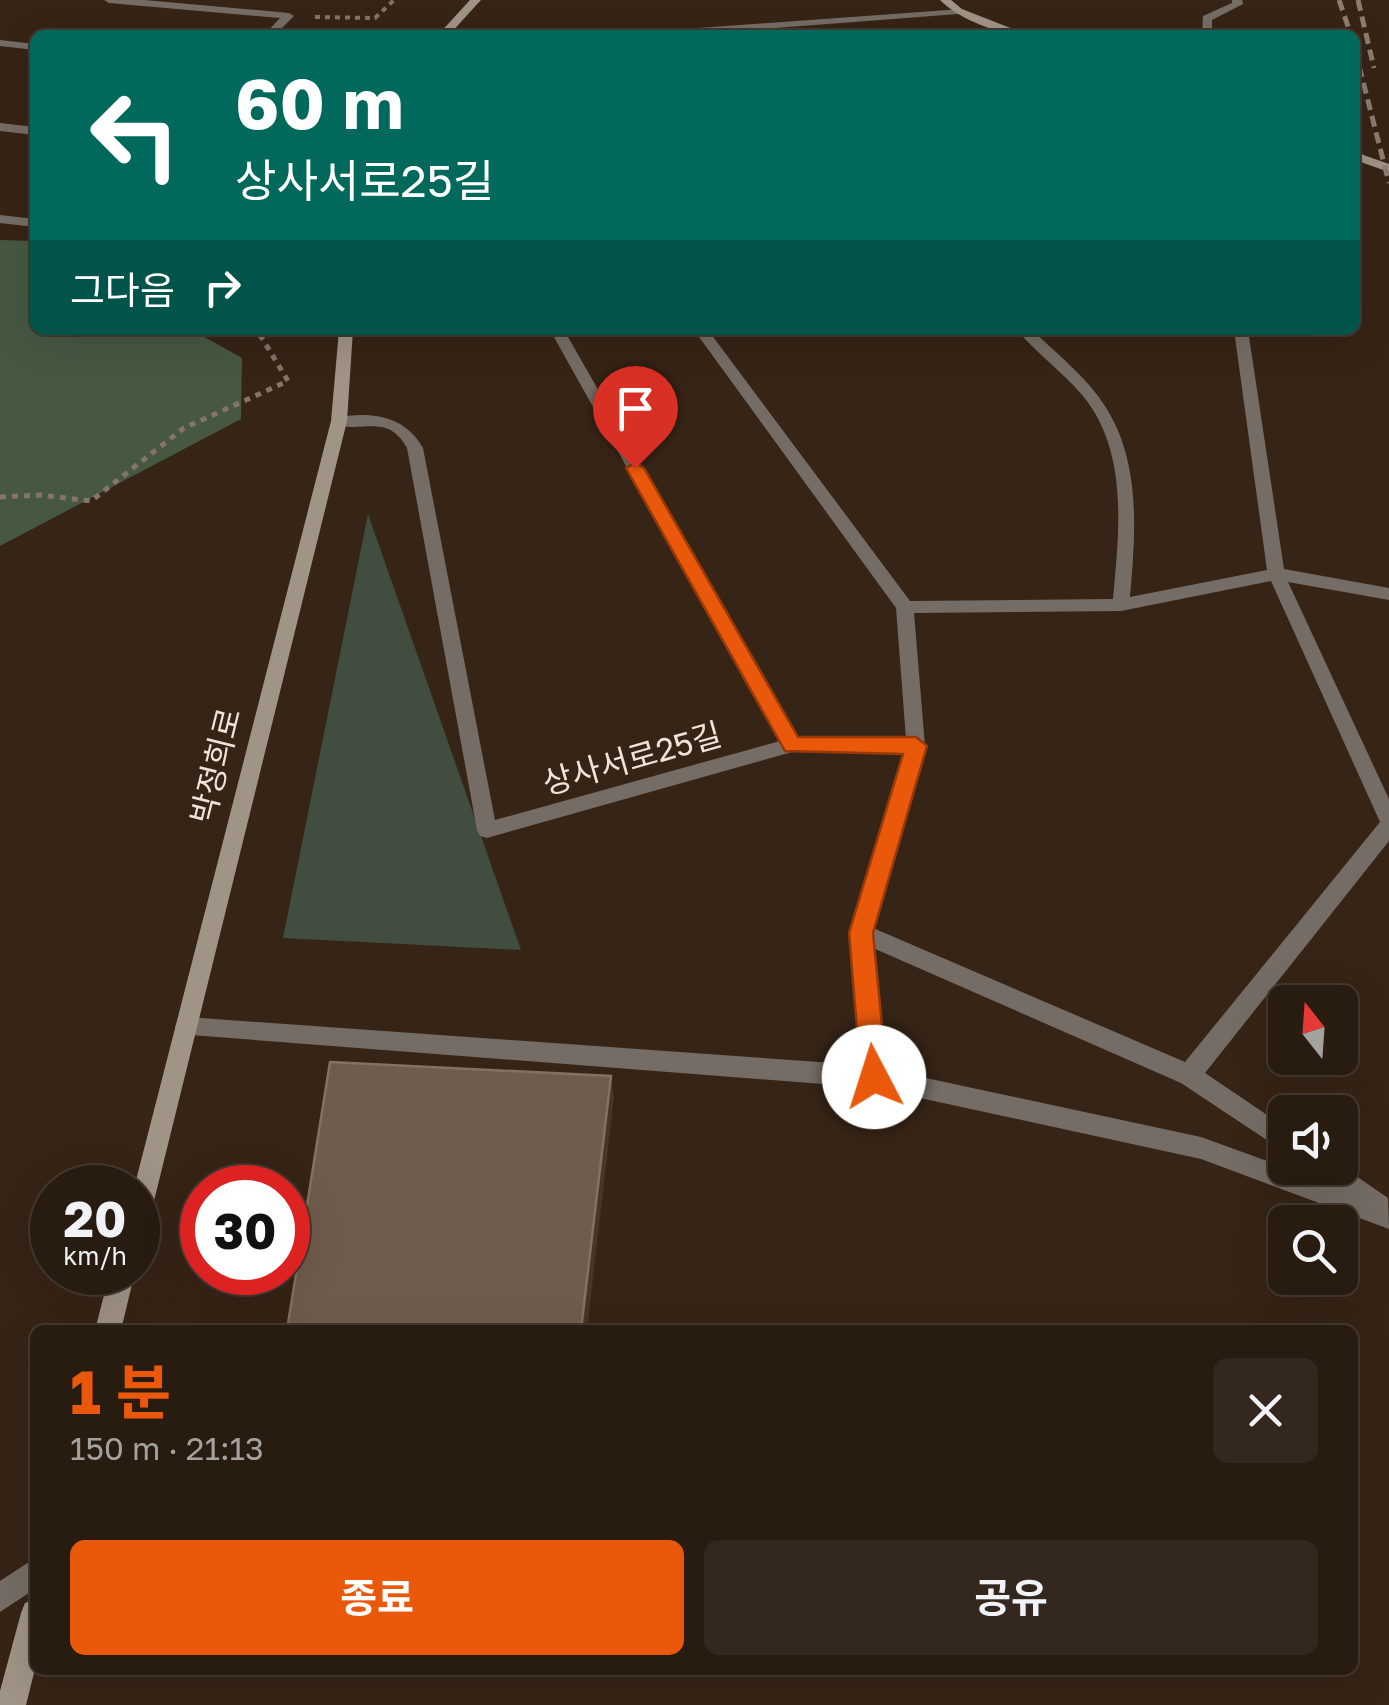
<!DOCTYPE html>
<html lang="ko">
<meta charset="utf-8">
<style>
body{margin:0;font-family:"Golos Text","Noto Sans KR",sans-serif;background:#34281e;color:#f1f3f6;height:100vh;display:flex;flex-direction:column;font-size:38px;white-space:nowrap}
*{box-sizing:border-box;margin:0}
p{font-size:32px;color:#a5a19f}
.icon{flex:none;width:55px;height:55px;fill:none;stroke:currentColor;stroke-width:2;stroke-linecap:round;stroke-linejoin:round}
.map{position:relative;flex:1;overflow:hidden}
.side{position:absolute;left:30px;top:1325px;width:1328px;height:350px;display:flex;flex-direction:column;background:#281b10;border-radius:15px;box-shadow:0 10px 40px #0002,0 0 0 2px #443930}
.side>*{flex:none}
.banner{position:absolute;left:30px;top:30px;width:1330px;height:305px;border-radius:15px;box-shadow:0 10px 40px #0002,0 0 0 2px #443930;background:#00695c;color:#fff;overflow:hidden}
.needle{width:65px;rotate:343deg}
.tools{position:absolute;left:1268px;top:985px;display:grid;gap:20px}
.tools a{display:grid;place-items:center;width:90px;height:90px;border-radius:15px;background:#281b10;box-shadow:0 10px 40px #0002,0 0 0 2px #443930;font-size:50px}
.speed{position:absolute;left:30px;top:1165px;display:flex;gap:20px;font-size:50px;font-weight:700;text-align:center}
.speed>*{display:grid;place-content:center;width:130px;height:130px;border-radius:50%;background:#281b10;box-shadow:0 10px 40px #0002,0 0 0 2px #443930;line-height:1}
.speed small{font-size:25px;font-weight:400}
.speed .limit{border:15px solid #d22;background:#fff;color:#111}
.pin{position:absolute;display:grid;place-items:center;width:85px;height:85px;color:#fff;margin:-102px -42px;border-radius:50% 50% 50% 0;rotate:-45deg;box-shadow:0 0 10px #0007}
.pin .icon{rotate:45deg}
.me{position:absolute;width:110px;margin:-55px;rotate:355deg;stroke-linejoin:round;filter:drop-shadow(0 0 8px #0008)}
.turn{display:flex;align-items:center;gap:35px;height:210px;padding:0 40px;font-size:45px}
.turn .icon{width:130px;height:130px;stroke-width:2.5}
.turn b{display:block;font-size:70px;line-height:85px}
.then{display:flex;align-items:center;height:95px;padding:0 40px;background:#0003;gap:20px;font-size:38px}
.round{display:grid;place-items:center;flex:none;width:105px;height:105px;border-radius:15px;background:#34281e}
.head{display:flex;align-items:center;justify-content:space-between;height:170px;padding:0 40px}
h1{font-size:60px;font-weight:700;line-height:75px;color:#ea580c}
.action{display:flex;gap:20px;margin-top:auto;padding:20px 40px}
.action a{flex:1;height:115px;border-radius:15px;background:#ea580c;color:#fff;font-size:40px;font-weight:700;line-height:115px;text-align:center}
.action a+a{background:#34281e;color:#f1f3f6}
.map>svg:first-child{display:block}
.green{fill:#414d3e}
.forest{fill:#465842}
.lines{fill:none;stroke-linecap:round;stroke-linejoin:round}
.path-far1{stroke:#847469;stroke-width:4;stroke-dasharray:5 5;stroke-linecap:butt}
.path{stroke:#847469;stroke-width:5;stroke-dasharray:6 6;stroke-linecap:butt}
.street{fill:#756d65;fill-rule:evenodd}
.secondary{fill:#a09486;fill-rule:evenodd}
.rail{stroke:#8c7d71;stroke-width:5;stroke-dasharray:11 6;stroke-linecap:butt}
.shaded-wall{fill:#493525}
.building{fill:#705c4c;stroke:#847162;stroke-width:2.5}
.route{fill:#ea580c;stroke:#983908;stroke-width:2.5}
.labels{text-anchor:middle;stroke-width:8;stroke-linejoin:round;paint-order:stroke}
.street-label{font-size:32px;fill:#efe3da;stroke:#362416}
</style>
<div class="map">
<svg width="1389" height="1705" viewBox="0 0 1389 1705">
<rect width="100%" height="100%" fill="#362416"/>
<!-- green -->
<path class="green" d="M368 514 521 950 283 938Z"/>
<!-- forest -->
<path class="forest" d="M0 240 35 241V330H192L242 358 241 419 0 546Z"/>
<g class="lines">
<!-- path-far1 -->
<path class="path-far1" d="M315 17 375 18 394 0"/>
<!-- path -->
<path class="path" d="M0 497 40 495 91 501 184 428 288 381 257 330"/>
<!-- street -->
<g class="street">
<path d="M104 0H144L289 13 294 16 275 35H264L280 18 109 3Z"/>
<path d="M1232 0H1242L1243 4 1212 20V35H1202L1203 16 1232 3Z"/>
<path d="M962 9 963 11 958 14 685 35H638L643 32Z"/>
<path d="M0 40 35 44V50L0 46Z"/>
<path d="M0 123 35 127V135L0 131Z"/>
<path d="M0 215 35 219V227L0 223Z"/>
<path d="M550 330H564L797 738 906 739 896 608 694 330H708L910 601 1113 599C1119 532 1129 452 1083 396 1063 372 1037 354 1017 330H1032C1054 351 1079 371 1098 396 1142 454 1136 528 1130 597L1267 570 1234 330H1248L1284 569 1389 588V600L1288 582 1389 799V841L1205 1073 1285 1127V1152L1181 1083 873 948 884 1069 1201 1137 1322 1181 1316 1176 1312 1168H1340V1165L1388 1198 1389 1229 1201 1159 874 1088 178 1034 175 1027 178 1020 186 1017 862 1065 851 933 904 753 792 752 487 838 480 836 477 830 407 448C386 409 356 438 331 421L334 418C369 411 404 414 423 448L495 820 780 741ZM1271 581 1380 822 1185 1062 873 928 925 746 914 613 1121 611Z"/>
<path d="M35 1558V1589L0 1612V1581Z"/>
</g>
<!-- secondary -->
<g class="secondary">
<path d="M470 0H481L449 35H438Z"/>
<path d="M940 0H951L962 9 1028 35C1000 35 960 20 940 0Z"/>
<path d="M1355 152 1389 164V172L1355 160Z"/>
<path d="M339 330H353L347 421 150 1217 147 1226 138 1229V1188H134L331 421Z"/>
<path d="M110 1272H135L121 1330H95Z"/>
<path d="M35 1599V1669L26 1705H0V1691L21 1613 25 1603Z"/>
</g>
<!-- rail -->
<g class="rail">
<path d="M1339 0 1351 35"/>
<path d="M1358 0 1374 68"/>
<path d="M1355 50 1389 183"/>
</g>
</g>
<!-- shaded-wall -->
<path class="shaded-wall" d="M611 1076 614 1097 587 1330H581Z"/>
<!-- building -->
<path class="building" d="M330 1062 611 1076 581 1330H287Z"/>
<!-- route -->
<path class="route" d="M635 463 644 468 798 737H916L927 746 873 933 887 1077 883 1086 874 1089 865 1086 861 1077 849 933 903 754 785 751 626 468Z"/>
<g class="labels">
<!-- street labels -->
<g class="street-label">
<text transform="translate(632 759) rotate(-16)" y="11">상사서로25길</text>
<text transform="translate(216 766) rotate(-76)" y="11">박정희로</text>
</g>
</g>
</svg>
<div class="tools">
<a><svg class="needle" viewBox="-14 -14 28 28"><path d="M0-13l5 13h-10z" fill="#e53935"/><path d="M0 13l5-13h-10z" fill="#a5a19f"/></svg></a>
<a><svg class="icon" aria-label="sound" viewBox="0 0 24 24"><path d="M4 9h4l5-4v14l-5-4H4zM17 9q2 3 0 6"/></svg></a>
<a><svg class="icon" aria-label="search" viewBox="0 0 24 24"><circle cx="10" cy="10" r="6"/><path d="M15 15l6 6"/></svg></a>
</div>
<div class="speed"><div>20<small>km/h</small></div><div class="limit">30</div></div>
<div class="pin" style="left:635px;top:468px;background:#d93025"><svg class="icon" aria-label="arrive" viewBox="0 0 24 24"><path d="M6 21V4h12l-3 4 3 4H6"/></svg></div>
<svg class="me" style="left:874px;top:1077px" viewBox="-20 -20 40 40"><circle r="19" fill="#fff"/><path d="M0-13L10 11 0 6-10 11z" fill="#ea580c"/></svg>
<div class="banner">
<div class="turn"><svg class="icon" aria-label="left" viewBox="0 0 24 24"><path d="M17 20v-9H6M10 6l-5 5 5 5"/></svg><div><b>60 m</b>상사서로25길</div></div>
<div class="then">그다음<svg class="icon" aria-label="right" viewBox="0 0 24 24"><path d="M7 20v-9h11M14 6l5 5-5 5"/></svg></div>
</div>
<section class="side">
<div class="head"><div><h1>1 분</h1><p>150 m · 21:13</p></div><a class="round"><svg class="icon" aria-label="close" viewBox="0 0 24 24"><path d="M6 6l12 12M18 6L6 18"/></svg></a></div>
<div class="action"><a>종료</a><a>공유</a></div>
</section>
</div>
